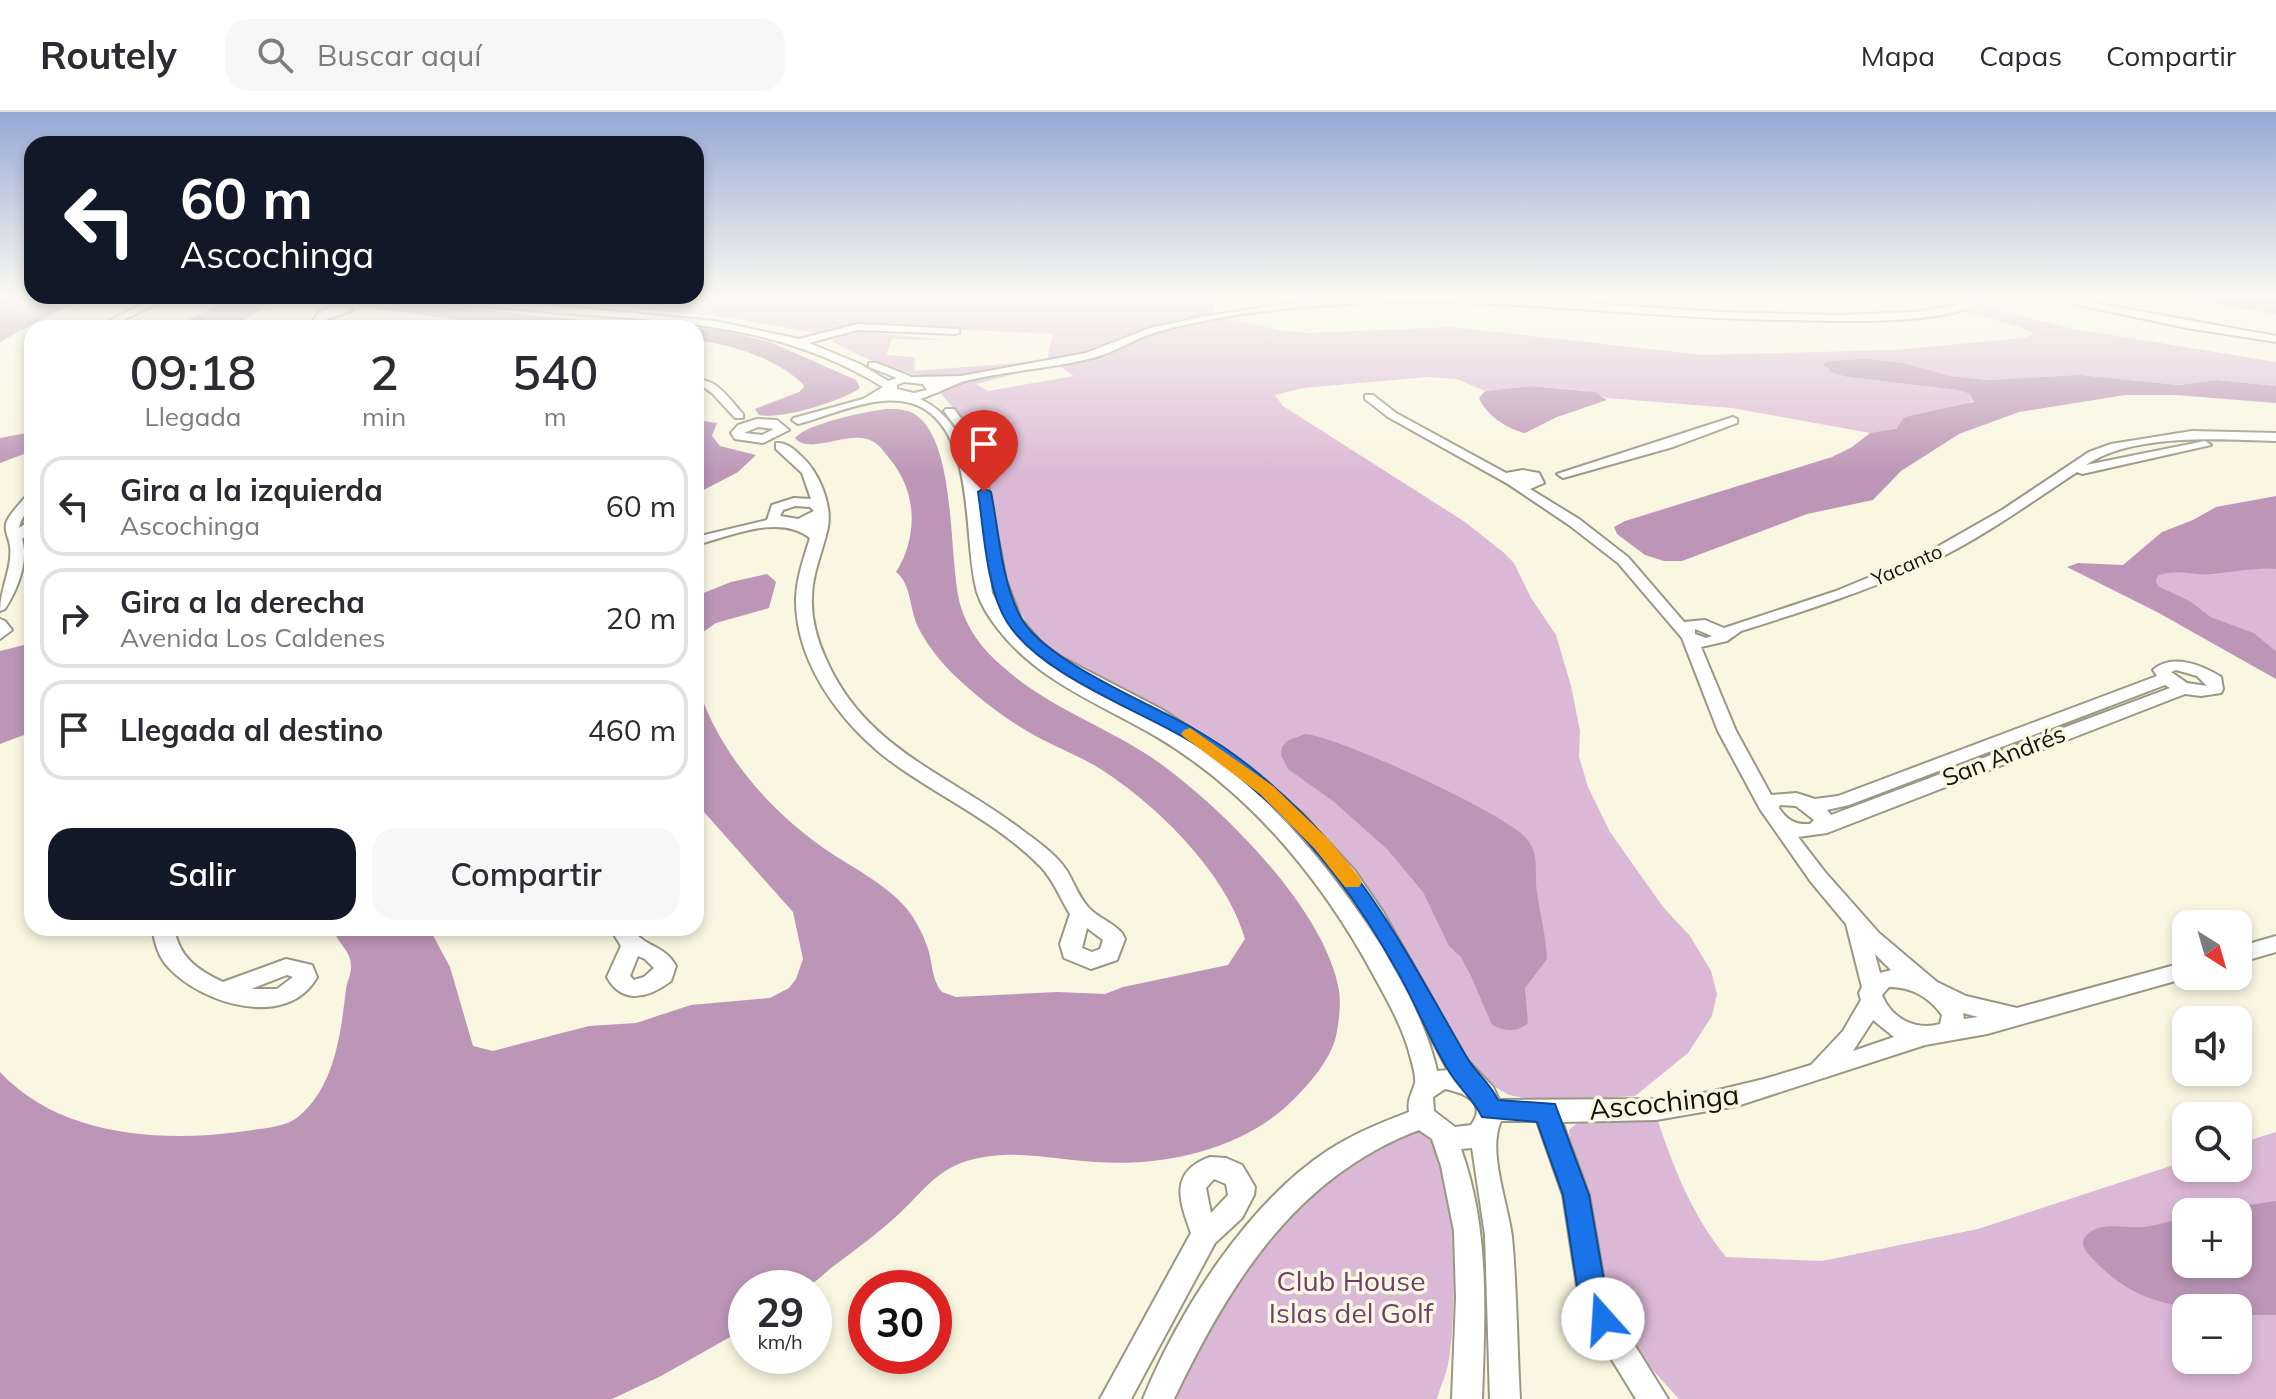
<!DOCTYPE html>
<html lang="es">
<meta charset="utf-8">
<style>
body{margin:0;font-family:Mulish,sans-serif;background:#f7f7f7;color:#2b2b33;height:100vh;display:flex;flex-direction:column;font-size:30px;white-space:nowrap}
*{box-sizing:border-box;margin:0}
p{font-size:26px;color:#7c7c81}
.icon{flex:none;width:44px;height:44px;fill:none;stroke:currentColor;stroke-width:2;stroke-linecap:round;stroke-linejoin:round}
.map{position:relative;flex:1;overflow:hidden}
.sheet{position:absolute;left:24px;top:208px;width:680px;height:616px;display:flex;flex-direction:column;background:#fff;border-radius:24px;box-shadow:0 4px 12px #0003}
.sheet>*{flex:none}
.banner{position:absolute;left:24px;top:24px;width:680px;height:168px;border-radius:24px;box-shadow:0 4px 12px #0003;background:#111827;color:#fff;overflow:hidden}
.needle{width:52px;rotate:143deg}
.buttons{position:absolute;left:2172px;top:798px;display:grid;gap:16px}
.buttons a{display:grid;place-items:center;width:80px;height:80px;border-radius:16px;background:#fff;box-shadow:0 4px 12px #0003;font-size:40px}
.speed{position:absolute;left:728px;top:1158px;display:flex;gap:16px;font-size:40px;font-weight:700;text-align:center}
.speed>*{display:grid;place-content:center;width:104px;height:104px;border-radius:50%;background:#fff;box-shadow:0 4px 12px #0003;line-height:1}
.speed small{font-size:20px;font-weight:400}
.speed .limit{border:12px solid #d22;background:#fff;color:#111}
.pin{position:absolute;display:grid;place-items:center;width:68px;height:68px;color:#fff;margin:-82px -34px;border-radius:50% 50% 50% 0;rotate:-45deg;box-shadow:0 0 8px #0007}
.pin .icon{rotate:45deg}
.me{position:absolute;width:88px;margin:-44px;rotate:341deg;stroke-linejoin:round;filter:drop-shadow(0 0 6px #0008)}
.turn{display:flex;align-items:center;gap:28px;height:168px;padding:0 24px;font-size:36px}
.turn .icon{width:104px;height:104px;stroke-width:2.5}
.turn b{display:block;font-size:56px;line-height:68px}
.eta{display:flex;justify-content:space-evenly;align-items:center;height:136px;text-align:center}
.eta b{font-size:48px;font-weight:600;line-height:56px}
.action{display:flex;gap:16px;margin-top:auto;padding:16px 24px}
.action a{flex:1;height:92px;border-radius:24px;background:#111827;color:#fff;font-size:32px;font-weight:600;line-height:92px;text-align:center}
.action a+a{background:#f7f7f7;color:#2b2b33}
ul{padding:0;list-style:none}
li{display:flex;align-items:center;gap:24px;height:100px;margin:0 16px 12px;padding:0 8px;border:4px solid #e1e1e2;border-radius:24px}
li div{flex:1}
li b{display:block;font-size:30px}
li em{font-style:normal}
header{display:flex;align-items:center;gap:48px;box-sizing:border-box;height:112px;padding:0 40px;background:#fff;border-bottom:2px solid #e1e1e2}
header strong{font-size:38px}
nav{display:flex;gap:44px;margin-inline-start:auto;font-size:28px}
.search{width:560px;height:72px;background:#f7f7f7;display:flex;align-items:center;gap:20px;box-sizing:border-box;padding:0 28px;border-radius:24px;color:#7c7c81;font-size:30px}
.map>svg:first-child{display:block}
.green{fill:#dbb8d6;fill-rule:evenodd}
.water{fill:#bc95b7}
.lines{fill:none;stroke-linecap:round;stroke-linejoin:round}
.street-casing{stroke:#9a9784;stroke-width:4}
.street{fill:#fff;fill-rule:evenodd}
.route{fill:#1a73e8;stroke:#114b97;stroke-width:2}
.slow{fill:#f59e0b}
.labels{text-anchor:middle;stroke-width:7;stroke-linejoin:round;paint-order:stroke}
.far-street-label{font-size:20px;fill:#13120b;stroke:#f9f6e1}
.street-label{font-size:24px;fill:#13120b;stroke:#f9f6e1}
.near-street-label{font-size:28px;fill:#13120b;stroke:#f9f6e1}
.near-park-label{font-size:28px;fill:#723e6c;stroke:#f9f6e1}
</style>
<header>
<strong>Routely</strong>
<div class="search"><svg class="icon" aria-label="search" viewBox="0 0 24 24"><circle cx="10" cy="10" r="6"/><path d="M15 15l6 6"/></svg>Buscar aquí</div>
<nav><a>Mapa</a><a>Capas</a><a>Compartir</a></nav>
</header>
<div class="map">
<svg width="2276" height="1287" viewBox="0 0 2276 1287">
<rect width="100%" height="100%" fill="#f9f6e1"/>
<!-- green -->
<g class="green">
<path d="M478 184H1217L1213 195 1215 204 1279 218 1309 221 1452 215 1702 243 1894 238 2024 226 2034 222 2020 215 1960 198 1979 193 2069 216 2276 250V274L2217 268 2179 273 2080 263 1987 268 1950 264 1873 248 1829 249 1827 257 1847 265 1958 278 1970 282 1974 288 1963 295 1909 304 1893 319 1870 321 1732 296 1607 286 1588 279 1531 274 1485 279 1457 267 1427 265 1303 276 1275 283 1283 294 1465 410 1503 440 1514 451 1531 486 1556 523 1571 574 1580 619 1579 645 1588 675 1610 720 1663 795 1690 824 1711 859 1717 882 1712 904 1688 941 1635 984 1545 990 1509 983 1481 967 1460 939 1431 882 1377 790 1319 716 1247 651 1212 626 1181 607 1079 556 1040 527 1027 512 1010 481 986 350 972 317 940 281 964 268 1050 253 976 272 988 279 1074 264 1052 249H1047L1053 222 860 213 821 222 727 205Z"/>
<path d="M863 220 945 228 892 227 886 243 915 245 914 259 1042 249C948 267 920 278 832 229L838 225Z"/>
<path d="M2250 456 2276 457V539L2254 521 2211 505 2190 489 2158 474 2156 469 2158 464 2173 459 2214 463Z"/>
<path d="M1657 1006C1674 1057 1692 1103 1726 1145L1822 1149 1978 1117 2186 1049V1056H2238V1032L2276 1020V1287H1679L1640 1244 1609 1186 1589 1084 1570 1026 1569 1018 1581 1008ZM2186 1100H2238V1152H2186ZM2186 1196H2238V1248H2186Z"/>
<path d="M1406 1018C1414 1019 1423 1020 1429 1026 1459 1053 1457 1212 1448 1252 1446 1264 1440 1275 1437 1287H1167L1221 1186 1318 1067Z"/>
</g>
<!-- water -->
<g class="water">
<path d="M0 184H94L44 206 0 230Z"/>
<path d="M237 184H372L544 205 720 218 770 230 856 268 860 276C843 289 780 308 759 303L755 297 799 280 804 275 803 272C775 246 733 233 696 228V216H522L300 187 268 192 233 216H172Z"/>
<path d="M2165 184H2276V202Z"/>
<path d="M1865 247 1902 251 1950 264 1987 268 2080 263 2179 273 2217 268 2276 274V291L2176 283H2125L2019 300 1959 322 1901 359 1873 388 1807 402 1682 449H1664L1645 443 1617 422 1614 415 1625 409 1832 345 1852 335 1870 321 1896 317 1903 307 1909 304 1974 290 1970 282 1958 278 1847 265 1831 260 1823 252 1829 249Z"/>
<path d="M1531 274 1595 280 1607 288 1557 305 1525 321C1507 317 1486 303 1479 286L1485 279Z"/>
<path d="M887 297C896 297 908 297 916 303 957 332 948 445 960 492 967 517 982 537 1002 554 1046 594 1102 613 1151 645 1217 690 1326 797 1339 879 1341 892 1339 911 1336 924 1331 947 1310 971 1294 987 1245 1037 1164 1055 1096 1050 1050 1047 1007 1035 961 1051 935 1061 921 1081 902 1099 880 1120 855 1138 831 1156 824 1162 815 1171 807 1174 791 1181 763 1176 746 1176V1216L661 1264 612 1287H0V960C60 1025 163 1031 246 1019 263 1016 284 1016 298 1005 335 975 341 920 346 877 347 870 352 860 351 853 351 839 337 831 333 816H429L450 855 473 934 493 939 589 914 636 911 691 893 770 886 789 876 796 867 803 847 793 800 696 691V568C714 633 763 692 818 732 845 752 886 771 907 797 915 807 923 822 927 834 933 850 931 867 942 880L956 885 1057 880 1105 882 1123 875 1228 853 1245 827C1227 762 1158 694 1102 658 1080 644 1055 635 1032 622 1004 606 977 585 954 563 940 549 927 533 918 515 909 496 912 473 896 460 918 425 918 380 889 346 884 340 880 333 872 329 850 317 810 344 795 326 806 312 867 299 887 297Z"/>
<path d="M696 308 717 311 712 324 720 334 756 343 738 360 696 382Z"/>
<path d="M32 320V339L0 351V326Z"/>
<path d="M2276 384V457C2255 456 2238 459 2217 462 2197 465 2178 455 2158 464L2156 469 2158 474 2190 489 2211 505 2254 521 2276 539V567L2157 500 2067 455 2078 451 2123 453 2162 420 2193 408 2216 395Z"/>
<path d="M767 462 776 470 769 496 716 511 696 525V484L731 470Z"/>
<path d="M32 531V620L0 632V539Z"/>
<path d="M1305 622C1337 624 1507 702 1527 727 1540 743 1534 762 1537 780 1540 803 1546 824 1547 847L1525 876 1528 911C1518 921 1504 919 1492 913L1471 864 1461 845 1449 834 1423 780 1388 738 1333 689 1288 657 1281 643 1282 635 1287 629Z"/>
<path d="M2276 1089V1203H2238V1196C2176 1196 2137 1194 2092 1146 2084 1138 2078 1129 2089 1121 2103 1109 2127 1117 2144 1115 2158 1113 2172 1109 2186 1105V1152H2238V1100H2204Z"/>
</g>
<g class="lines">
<!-- street casing -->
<g class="street-casing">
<g id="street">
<path d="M158 184H171L108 216H95Z"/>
<path d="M423 184H452L715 209 799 227 858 212 959 217V221L955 222 858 218 809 231 860 252 888 269 897 266 869 255V251H877L912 265 961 264 1086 241 1150 216 1206 204 1285 192 1364 185 1482 184 1718 200 1836 203 1915 200 1953 194 1983 184H1996C1951 215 1843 209 1788 208 1647 207 1508 185 1366 191 1297 194 1224 201 1157 220 1136 226 1117 239 1096 245 1053 257 1008 258 965 269 950 274 936 282 920 287 950 301 963 327 973 358L968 331 944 299 946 297H954L980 331 1006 468 1021 507 1041 530 1061 545 1161 597 1226 638 1303 702 1355 759 1383 800 1467 948 1493 975 1499 988 1656 987 1710 980 1764 967 1811 953 1843 919 1861 888 1859 881 1862 875 1846 812 1811 770 1760 697 1718 619 1682 526 1618 451 1569 413 1508 372 1388 305 1365 287V283H1373L1396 301 1506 361 1523 358 1539 361 1544 371 1530 377 1579 407 1628 445 1684 510 1705 508 1724 516 1836 479 1923 443 2002 398 2089 340 2111 332 2192 319 2276 321V329C2220 327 2133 321 2086 353L2205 329 2211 333 2082 362 2077 360C2030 391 1982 426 1931 450 1869 478 1805 499 1741 519L1727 529 1701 535 1736 619 1771 683 1796 681 1815 687 1838 684 2157 564 2153 558C2172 541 2202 553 2221 565L2223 577 2221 581 2201 584 2185 582 1827 721 1798 725 1825 760 1879 821 1937 870 1966 884 2017 896 2186 850V864H2193L1987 922 1925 933 1737 994 1656 1008 1562 1010 1589 1083 1606 1180 1613 1198 1668 1287H1636L1593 1217 1578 1180 1563 1083 1537 1009H1501C1487 1039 1508 1091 1512 1125 1517 1178 1517 1233 1520 1287H1490L1485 1123 1472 1036 1461 1037C1490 1117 1485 1203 1482 1287H1452L1456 1186 1454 1119 1441 1054 1432 1027 1419 1018C1295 1065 1229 1172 1174 1287H1143C1179 1199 1246 1093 1327 1039 1353 1022 1380 1011 1409 1000 1407 987 1412 982 1415 971 1416 965 1413 954 1411 947 1404 918 1389 891 1374 864 1323 769 1251 681 1157 625 1101 592 1039 570 998 517 990 507 981 493 977 480 963 431 976 331 926 298 889 274 837 302 798 312L792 308 794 306 863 287 883 275C766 203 650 211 519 197 497 195 439 193 423 184ZM904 270 923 272 927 278 914 281 897 277V273ZM987 443 992 468 1005 505 992 481ZM1695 517 1712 524 1706 526 1695 522ZM2176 558 2197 564 2207 574 2187 571 2171 560ZM2165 573 2170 576 1831 703 1827 698 1849 693ZM1264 689C1352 764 1395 859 1448 958L1437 959C1419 874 1328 747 1264 689ZM1780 693 1796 694 1814 708 1810 712C1795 713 1787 708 1779 696ZM1875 842 1891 858 1880 861ZM1889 875C1911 875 1929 885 1942 903L1940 912C1915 919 1891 906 1882 883ZM1963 901 1978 905 1964 907ZM1873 908 1894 925 1853 939ZM1445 977C1464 981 1488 990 1471 1013L1455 1015 1434 999 1433 985Z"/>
<path d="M2036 184H2056L2276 224V230L2187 216Z"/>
<path d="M336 193 353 198 322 209 318 216H308L319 200Z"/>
<path d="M699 268C717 267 731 289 743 302V306H735L712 281 699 272Z"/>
<path d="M1733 305 1737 307V311L1673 335 1563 366 1557 362Z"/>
<path d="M757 307 777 308 789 318 763 331 735 327 731 321 738 313ZM758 315 774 317 762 323 744 321Z"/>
<path d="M776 331C786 330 794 337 801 344 819 360 832 392 828 415 823 439 812 461 812 486 811 506 817 527 825 545 864 637 949 662 1022 718 1038 730 1056 742 1067 759 1074 771 1079 785 1088 795 1098 806 1112 810 1122 821L1125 827 1117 848 1091 857 1064 846 1060 832 1070 802C1060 786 1054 769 1041 755 1002 715 952 691 906 660 850 623 795 557 796 486 797 465 804 445 810 426 779 401 729 425 696 433V425L767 408 772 393 794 386 811 387 802 361 776 337ZM795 394 810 395 814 399 798 407 780 404 783 398ZM1087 816 1103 828 1100 837 1092 840 1082 836Z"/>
<path d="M32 382C32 397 22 402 19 416L32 407V418L22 427C29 450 17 478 5 497L0 499C0 477 13 454 10 434 9 425 3 418 7 409 11 400 21 391 27 383Z"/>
<path d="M0 507 5 509 12 518 0 527Z"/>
<path d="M152 816H174C179 845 197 858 223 870L286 847 312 853 317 865C288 918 202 892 169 856 158 845 155 831 152 816ZM287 863 293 865 277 877H251Z"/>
<path d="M610 816H632C644 836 664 832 676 854L671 869C649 886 622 893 607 865L621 834ZM638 844 645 847 654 856 644 865 634 868 630 864Z"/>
<path d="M2276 824V840L2238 851V835Z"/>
<path d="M1210 1045 1226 1046 1242 1053 1255 1075 1254 1083 1242 1106 1215 1131 1131 1287H1100L1191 1121C1179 1088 1169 1060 1210 1045ZM1214 1067 1226 1072 1228 1083 1211 1101 1206 1076Z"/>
</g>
</g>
<!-- street -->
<use href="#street" class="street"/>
</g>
<!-- sky -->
<linearGradient id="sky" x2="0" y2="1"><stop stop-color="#96a8d4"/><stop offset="0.51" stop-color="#fcfbf2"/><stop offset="1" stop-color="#fcfbf2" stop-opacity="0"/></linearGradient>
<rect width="2276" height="364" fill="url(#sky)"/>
<!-- route -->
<path class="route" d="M984 376 991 380C999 420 1001 467 1020 504 1043 549 1150 591 1196 618 1222 633 1251 654 1274 675 1363 752 1408 844 1466 944 1475 960 1490 971 1498 988L1555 992 1589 1083 1606 1180 1618 1207 1614 1217 1603 1221 1593 1217 1578 1180 1563 1083 1537 1010 1482 1005C1474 988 1460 977 1450 961 1430 929 1416 892 1397 859 1361 794 1317 732 1260 683 1237 662 1209 640 1183 625 1131 595 1039 561 1007 510 986 476 984 419 978 380Z"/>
<!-- slow -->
<path class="slow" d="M1190 616 1273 674 1329 728 1359 765 1362 770 1359 775H1345L1315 737 1260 682 1184 625 1181 622 1184 618Z"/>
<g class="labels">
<!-- far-street labels -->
<g class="far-street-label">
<text transform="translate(1907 453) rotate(-24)" y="7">Yacanto</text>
</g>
<!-- street labels -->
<g class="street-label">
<text transform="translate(2004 644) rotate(-21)" y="8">San Andrés</text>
</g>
<!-- near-street labels -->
<g class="near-street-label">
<text transform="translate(1664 990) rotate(-6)" y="10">Ascochinga</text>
</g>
<!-- near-park labels -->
<g class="near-park-label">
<text x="1351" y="1179">Club House<tspan x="1351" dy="32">Islas del Golf</tspan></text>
</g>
</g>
</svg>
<div class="buttons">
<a><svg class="needle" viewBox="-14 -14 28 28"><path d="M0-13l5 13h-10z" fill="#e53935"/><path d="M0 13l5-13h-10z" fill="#7c7c81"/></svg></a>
<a><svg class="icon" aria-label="sound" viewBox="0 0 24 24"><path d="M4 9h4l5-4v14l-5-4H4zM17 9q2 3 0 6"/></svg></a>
<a><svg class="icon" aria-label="search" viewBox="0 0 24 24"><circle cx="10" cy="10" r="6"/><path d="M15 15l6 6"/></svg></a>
<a>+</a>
<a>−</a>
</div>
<div class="speed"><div>29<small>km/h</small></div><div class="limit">30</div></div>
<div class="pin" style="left:984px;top:380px;background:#d93025"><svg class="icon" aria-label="arrive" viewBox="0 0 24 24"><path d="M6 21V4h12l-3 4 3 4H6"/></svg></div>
<svg class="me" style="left:1603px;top:1207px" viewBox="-20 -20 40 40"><circle r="19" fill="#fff"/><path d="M0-13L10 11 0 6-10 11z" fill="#1a73e8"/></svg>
<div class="banner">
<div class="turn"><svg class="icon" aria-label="left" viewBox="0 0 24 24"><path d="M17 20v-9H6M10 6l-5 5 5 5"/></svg><div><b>60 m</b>Ascochinga</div></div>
</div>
<section class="sheet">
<div class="eta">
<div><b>09:18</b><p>Llegada</p></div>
<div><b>2</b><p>min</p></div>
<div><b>540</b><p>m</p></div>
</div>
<ul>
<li><svg class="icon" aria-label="left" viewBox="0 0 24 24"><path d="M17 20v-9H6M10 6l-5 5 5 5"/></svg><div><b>Gira a la izquierda</b><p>Ascochinga</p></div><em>60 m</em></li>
<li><svg class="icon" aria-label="right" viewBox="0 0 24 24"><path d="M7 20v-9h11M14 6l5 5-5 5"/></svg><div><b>Gira a la derecha</b><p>Avenida Los Caldenes</p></div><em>20 m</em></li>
<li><svg class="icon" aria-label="arrive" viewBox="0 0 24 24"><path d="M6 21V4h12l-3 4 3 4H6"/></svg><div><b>Llegada al destino</b></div><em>460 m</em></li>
</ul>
<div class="action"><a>Salir</a><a>Compartir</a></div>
</section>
</div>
